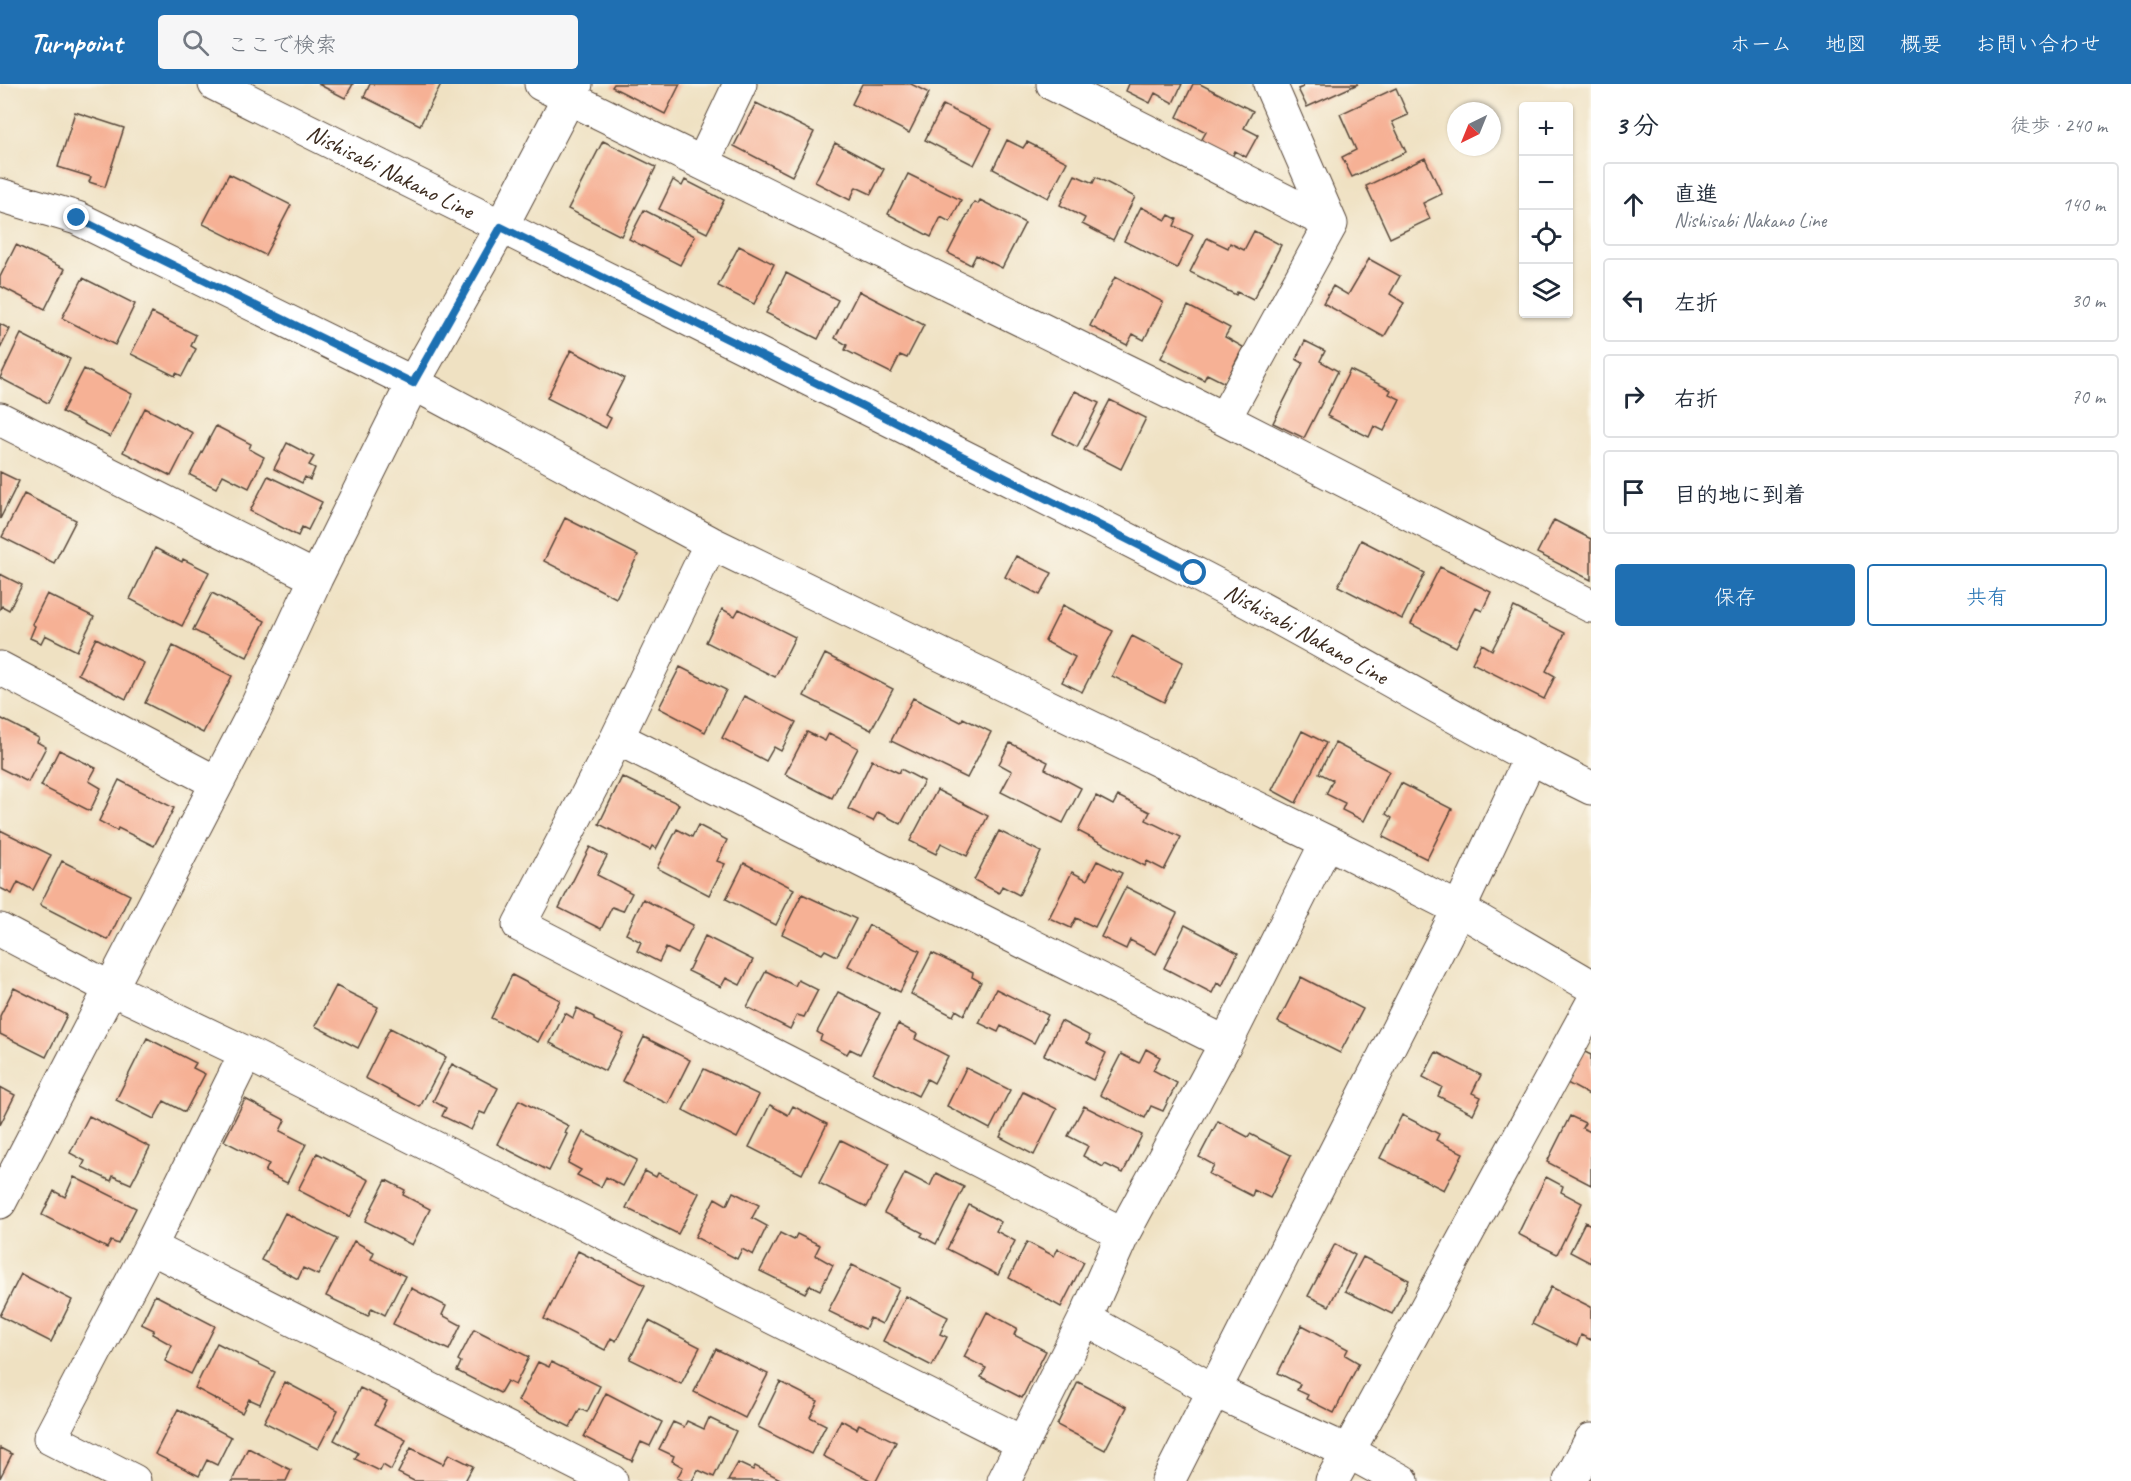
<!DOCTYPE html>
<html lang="ja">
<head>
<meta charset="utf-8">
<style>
	:root { --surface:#fff; --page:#f6f6f7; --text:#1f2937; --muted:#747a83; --line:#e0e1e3; --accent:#1f6fb2 }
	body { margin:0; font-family:Caveat,"Klee One",sans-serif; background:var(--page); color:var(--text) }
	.controls { position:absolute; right:18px; top:18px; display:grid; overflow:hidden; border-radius:6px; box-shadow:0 2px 4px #0004 }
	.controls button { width:54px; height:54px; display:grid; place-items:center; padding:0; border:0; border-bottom:2px solid var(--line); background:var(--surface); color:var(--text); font:30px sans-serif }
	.compass { position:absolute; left:1447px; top:18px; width:54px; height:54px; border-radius:50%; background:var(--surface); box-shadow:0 2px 4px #0004; rotate:223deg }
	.stop { position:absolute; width:18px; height:18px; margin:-14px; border:4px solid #1f6fb2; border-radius:50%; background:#fff }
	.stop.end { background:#1f6fb2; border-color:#fff; box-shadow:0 2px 6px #0008 }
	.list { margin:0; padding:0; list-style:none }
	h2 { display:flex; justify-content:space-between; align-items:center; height:78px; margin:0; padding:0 24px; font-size:26px }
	h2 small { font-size:20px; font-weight:400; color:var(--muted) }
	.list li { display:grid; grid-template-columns:39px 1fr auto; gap:18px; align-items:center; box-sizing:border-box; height:84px; margin:0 12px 12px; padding:0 12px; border:2px solid var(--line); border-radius:6px }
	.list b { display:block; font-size:22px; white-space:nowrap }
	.list p { margin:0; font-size:20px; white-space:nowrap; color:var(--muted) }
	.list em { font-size:20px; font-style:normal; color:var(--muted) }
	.actions { display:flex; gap:12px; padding:18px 24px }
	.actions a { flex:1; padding:14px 0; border:2px solid var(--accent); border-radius:6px; text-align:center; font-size:21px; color:var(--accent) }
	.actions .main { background:var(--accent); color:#fff }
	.icon { flex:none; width:33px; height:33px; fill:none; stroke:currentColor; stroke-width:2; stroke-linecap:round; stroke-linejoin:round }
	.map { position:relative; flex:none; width:1591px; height:1397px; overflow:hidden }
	header { display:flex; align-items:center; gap:36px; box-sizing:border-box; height:84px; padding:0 30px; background:var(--accent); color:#fff }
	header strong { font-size:28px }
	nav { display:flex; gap:33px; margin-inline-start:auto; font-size:21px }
	.search { width:420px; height:54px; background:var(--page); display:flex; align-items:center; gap:15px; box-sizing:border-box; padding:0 21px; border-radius:6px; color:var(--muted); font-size:22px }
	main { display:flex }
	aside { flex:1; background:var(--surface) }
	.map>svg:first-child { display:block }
	.building { fill:#f6b195 }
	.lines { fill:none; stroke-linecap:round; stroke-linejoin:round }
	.street-casing { stroke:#564537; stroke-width:35 }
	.secondary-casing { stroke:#564537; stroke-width:35 }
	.street { stroke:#fff; stroke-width:33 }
	.secondary { stroke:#fff; stroke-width:33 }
	.route { stroke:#1f6fb2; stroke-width:8 }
	.labels { text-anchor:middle; stroke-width:6; stroke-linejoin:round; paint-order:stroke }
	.street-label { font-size:24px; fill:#3b2a1e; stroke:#fbf7ec }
</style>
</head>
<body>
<header>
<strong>Turnpoint</strong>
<div class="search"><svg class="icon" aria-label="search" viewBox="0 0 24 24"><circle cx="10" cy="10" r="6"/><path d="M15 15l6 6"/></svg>ここで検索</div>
<nav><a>ホーム</a><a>地図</a><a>概要</a><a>お問い合わせ</a></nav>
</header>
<main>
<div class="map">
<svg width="1591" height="1397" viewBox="0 0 1591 1397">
	<rect width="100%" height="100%" fill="#fbf7ec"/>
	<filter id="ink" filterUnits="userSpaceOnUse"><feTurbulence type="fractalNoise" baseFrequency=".0167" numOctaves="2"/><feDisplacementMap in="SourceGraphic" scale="12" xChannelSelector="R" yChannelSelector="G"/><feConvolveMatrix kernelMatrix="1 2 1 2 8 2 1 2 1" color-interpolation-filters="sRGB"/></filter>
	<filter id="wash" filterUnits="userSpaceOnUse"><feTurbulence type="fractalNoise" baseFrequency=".008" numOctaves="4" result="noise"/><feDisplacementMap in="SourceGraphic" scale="24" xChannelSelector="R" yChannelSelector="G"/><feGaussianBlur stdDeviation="1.35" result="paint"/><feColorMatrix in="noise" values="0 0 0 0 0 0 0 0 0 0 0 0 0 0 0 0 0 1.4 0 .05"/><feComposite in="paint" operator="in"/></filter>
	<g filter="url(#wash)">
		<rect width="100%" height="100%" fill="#efe1c2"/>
		<g id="blocks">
			<path class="building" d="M318,0H353L345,14Z
				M370,0H441L420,41L364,13Z
				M614,0H680L665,30L612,3Z
				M862,0H911L929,9L909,49L852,20Z
				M1129,0H1182L1173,19L1155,9L1150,19L1126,7Z
				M1193,0H1200L1253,27L1244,44L1258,51L1246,73L1235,67L1232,73L1201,57L1206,48L1177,33Z
				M1302,0H1358L1307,23L1298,5L1303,3Z
				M1396,4L1408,31L1392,38L1406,68L1352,93L1342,73L1356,66L1340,30Z
				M756,19L814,48L792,92L734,62Z
				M943,21L992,45L974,81L925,56Z
				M75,28L124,44L105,103L89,98L91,93L58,83Z
				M1007,56L1023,64L1027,58L1067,78L1048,114L993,85Z
				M603,57L656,83L621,152L568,125Z
				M835,59L884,85L871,110L856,103L850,116L815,98Z
				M1425,74L1442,110L1423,119L1430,135L1390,154L1366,102Z
				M229,90L291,121L265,171L203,140Z
				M908,90L961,116L950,138L941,133L931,153L888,130Z
				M1075,91L1093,99L1096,93L1135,113L1113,156L1082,140L1085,134L1060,121Z
				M673,96L682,102L685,96L724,116L707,149L659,125Z
				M980,116L1025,139L1002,184L976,171L971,181L948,169L974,118L978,120Z
				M1141,123L1166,136L1169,131L1177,135L1174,142L1193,151L1177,184L1124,157Z
				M644,126L695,152L680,181L629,155Z
				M1254,147L1281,161L1253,216L1237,208L1236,211L1190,188L1207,154L1228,164L1230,159L1244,166Z
				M16,161L65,185L45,225L0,202V193Z
				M739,162L774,180L754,220L718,202Z
				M1369,175L1400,192L1390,210L1404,219L1384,253L1323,219L1333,202L1348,211Z
				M786,189L838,216L818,255L766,229Z
				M1115,193L1163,218L1144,256L1133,250L1127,261L1090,242Z
				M83,194L135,220L115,261L62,234Z
				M859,207L924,241L907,274L900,271L891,289L845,266L847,261L835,254Z
				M1188,222L1230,244L1225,253L1243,263L1225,299L1207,290L1204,296L1161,274Z
				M152,229L196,251L191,262L196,265L182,292L176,289L175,292L131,270Z
				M0,240L10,245L0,265Z
				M21,250L70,275L48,319L0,294Z
				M1305,257L1325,267L1320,277L1338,287L1304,354L1273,339L1303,279L1296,275Z
				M571,266L624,294L605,331L611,334L606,344L547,314Z
				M84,285L132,310L110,353L62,328Z
				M1350,286L1391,306L1389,310L1400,315L1384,347L1374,342L1369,353L1327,332Z
				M1075,307L1099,319L1077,363L1053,350Z
				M1110,316L1146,334L1121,385L1084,366Z
				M145,324L193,349L171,392L123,368Z
				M216,342L251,360L249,365L264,373L249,404L223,391L216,404L190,391Z
				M287,359L314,373L309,381L315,384L310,396L305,393L302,399L274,385Z
				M0,388L19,397L0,435Z
				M268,392L322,418L308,446L302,443L298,452L250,427Z
				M24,410L76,436L54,479L2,453Z
				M565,434L638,471L616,514L544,477Z
				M1554,436L1591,455V496L1537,469Z
				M1361,456L1425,489L1402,535L1338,502Z
				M155,464L182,478L183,475L209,488L182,542L130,515Z
				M1016,472L1052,489L1040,511L1005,493Z
				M1440,483L1491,508L1482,527L1476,524L1456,563L1411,540Z
				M0,490L22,501L9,526L2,522L0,525Z
				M212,509L265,537L247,573L193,546Z
				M47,510L94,533L77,567L45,551L41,559L30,554L35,542L32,540Z
				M1063,521L1113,547L1082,608L1062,598L1075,573L1045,557Z
				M1514,523L1565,549L1546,587L1555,592L1544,615L1472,579L1482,560L1492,566Z
				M722,525L735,532L739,525L795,553L775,593L706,558Z
				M1132,552L1183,578L1164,618L1112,592Z
				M96,554L144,579L126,615L78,590Z
				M173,562L232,592L203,649L145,619Z
				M825,570L893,605L871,646L804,612Z
				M680,583L726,606L705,648L659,624Z
				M744,612L796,638L781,667L774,663L766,677L722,654Z
				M913,614L961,638L963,634L991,648L967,694L891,657Z
				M0,634L39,654L37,658L46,663L28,698L0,684Z
				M1302,647L1326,659L1296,719L1272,706Z
				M807,648L825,657L829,649L858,664L832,714L785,690Z
				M1010,659L1048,678L1045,685L1081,704L1063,739L1001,708L1012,687L999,680Z
				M1335,659L1389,687L1364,737L1342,726L1345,719L1326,710L1333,696L1319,689Z
				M59,666L96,684L89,697L101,704L90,727L41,702Z
				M872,676L899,689L901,685L924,697L901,740L878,728L873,737L848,725Z
				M622,693L679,720L656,765L652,762L650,766L599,740Z
				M119,696L174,724L154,762L118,744L117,747L99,737Z
				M1401,699L1452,725L1427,775L1383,753L1392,734L1386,730Z
				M937,706L988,732L967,772L941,759L936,770L910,757Z
				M1096,712L1113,721L1118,712L1150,728L1146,736L1181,753L1164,786L1147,777L1145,782L1078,747Z
				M698,741L727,756L717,777L725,780L709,811L657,784L677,745L692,753Z
				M0,746L51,771L33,806L18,798L12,810L0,804Z
				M999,747L1041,768L1019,811L1002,802L999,809L974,796Z
				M590,763L607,772L597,791L632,809L623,827L612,823L601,845L559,824Z
				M62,777L130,811L108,856L40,821Z
				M1097,777L1122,789L1095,843L1076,834L1071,844L1049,834L1072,788L1087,796Z
				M744,779L794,805L776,841L726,815Z
				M1126,803L1177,829L1156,870L1130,856L1126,865L1101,853Z
				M802,810L856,835L837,872L825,866L822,870L782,850Z
				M643,815L693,841L678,870L666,864L659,878L637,867L641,858L626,850Z
				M869,841L920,867L900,908L848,882Z
				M1185,841L1238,869L1222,902L1217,899L1212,909L1164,884Z
				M705,852L753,876L740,901L726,894L721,903L688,887Z
				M932,869L973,889L972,893L981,898L964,931L956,926L953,932L911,910Z
				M766,887L795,902L798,896L818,906L804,933L797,931L790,945L747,923Z
				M512,891L560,916L538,958L491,934Z
				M1301,893L1363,925L1340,969L1278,938Z
				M336,902L378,923L358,964L315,942Z
				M14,904L67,931L46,973L0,950V932Z
				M996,905L1048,931L1034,959L1001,942L998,948L979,939Z
				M838,908L880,929L860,970L850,965L847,970L820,956L822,951L817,948Z
				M577,924L594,933V936L624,950L605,987L550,959L565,929L573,934Z
				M1061,937L1090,952L1087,959L1106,969L1093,996L1044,971Z
				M898,940L917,950L915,955L948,972L934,999L927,995L918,1012L873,989Z
				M390,944L446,973L420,1023L365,994Z
				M644,953L690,976L668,1020L622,997Z
				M147,954L196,979L193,984L205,990L185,1028L164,1017L154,1035L116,1016Z
				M1146,965L1160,973L1153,986L1177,999L1163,1027L1151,1022L1145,1034L1100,1011L1121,970L1139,979Z
				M1583,967L1591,971V1012L1567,999Z
				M1436,968L1481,991L1472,1009L1481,1013L1473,1030L1438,1012L1442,1003L1423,993Z
				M452,980L498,1004L485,1030L480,1028L471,1046L442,1032L446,1024L433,1017Z
				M966,984L1010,1006L990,1045L947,1022Z
				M704,985L759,1011L737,1054L683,1026Z
				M0,1003L15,1011L0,1041Z
				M1023,1008L1057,1025L1034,1071L1000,1053Z
				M245,1015L285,1036L280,1047L306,1060L287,1099L265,1088L269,1080L224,1057Z
				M519,1016L569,1042L565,1049L567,1050L549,1087L497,1060Z
				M770,1021L788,1031L793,1022L827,1040L802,1090L749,1063Z
				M1084,1022L1142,1051L1123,1089L1105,1080L1103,1083L1083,1072L1088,1062L1068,1052Z
				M1402,1031L1439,1050L1436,1056L1463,1069L1444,1106L1380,1074Z
				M89,1032L150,1063L131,1100L113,1092L111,1097L82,1083L85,1077L70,1069Z
				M1570,1032L1585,1039L1582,1044L1591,1048V1101L1547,1078Z
				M1218,1037L1248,1053L1250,1050L1291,1071L1270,1114L1254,1106L1252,1112L1209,1090L1214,1081L1199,1073Z
				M583,1048L637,1076L623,1102L606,1093L601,1103L577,1091L581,1086L568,1079Z
				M841,1056L889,1080L867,1123L819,1099Z
				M317,1069L369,1096L350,1133L298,1106Z
				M645,1087L656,1093L658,1089L699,1109L678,1150L626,1124Z
				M905,1089L930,1102L936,1089L964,1103L936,1160L921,1152L923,1149L884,1129Z
				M74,1093L136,1124L118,1160L111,1157L107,1164L42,1131L54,1107L65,1113Z
				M1546,1093L1563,1102L1561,1108L1582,1119L1557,1170L1518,1150Z
				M386,1096L405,1106L403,1111L430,1125L412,1161L365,1137Z
				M733,1108L759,1121L752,1134L767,1142L753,1171L742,1165L737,1175L695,1153L715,1114L727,1121Z
				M969,1121L1001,1138L996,1147L1015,1157L998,1191L947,1165Z
				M285,1129L337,1155L318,1191L303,1184L298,1195L261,1176Z
				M1585,1138L1591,1141V1179L1570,1168Z
				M780,1149L794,1156L797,1150L820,1161L815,1171L833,1181L820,1206L810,1201L805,1209L760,1187Z
				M354,1157L374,1168L371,1175L405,1192L385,1231L372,1224L368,1232L326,1212Z
				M1027,1158L1054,1172L1058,1165L1084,1178L1061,1223L1009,1194Z
				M1335,1160L1355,1171L1329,1222L1308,1212Z
				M578,1167L645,1201L616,1257L611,1254L605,1266L544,1235Z
				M1363,1173L1409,1196L1392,1230L1345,1207Z
				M852,1181L899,1204L882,1240L870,1234L865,1245L828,1227Z
				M21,1190L72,1216L51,1258L0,1232Z
				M1551,1203L1591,1223V1256L1581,1251L1577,1262L1532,1240Z
				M411,1204L446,1222L442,1231L461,1241L449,1266L393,1240Z
				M155,1211L215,1242L191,1290L165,1277L172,1261L152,1250L154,1246L141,1240Z
				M906,1212L948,1233L940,1250L947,1253L932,1282L883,1257Z
				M987,1228L1017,1244L1014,1251L1046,1267L1022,1314L981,1293L986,1284L964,1273Z
				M649,1237L700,1263L681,1300L630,1275Z
				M1302,1241L1348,1265L1345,1271L1359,1279L1334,1329L1306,1315L1308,1311L1297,1306L1300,1300L1278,1289Z
				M474,1245L529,1273L515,1301L507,1297L500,1309L457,1287L461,1278L458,1276Z
				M217,1259L275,1288L260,1320L249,1315L242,1329L195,1304Z
				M716,1265L768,1290L745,1334L694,1308Z
				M538,1278L549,1283L551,1278L600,1302L587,1328L580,1325L570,1343L518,1317Z
				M285,1298L338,1326L318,1365L264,1338Z
				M780,1298L818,1317L810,1333L826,1341L811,1370L758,1343Z
				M1078,1298L1127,1323L1105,1366L1057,1341Z
				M360,1304L387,1317L375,1340L406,1356L391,1386L383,1381L380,1387L355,1375L358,1369L334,1356Z
				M606,1309L662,1338L650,1362L641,1358L632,1377L584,1353Z
				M178,1325L231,1353L217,1381L207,1376L199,1392L155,1370Z
				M709,1334L736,1347L714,1393L698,1386L692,1397H683L677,1394L683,1383L672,1377L674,1372L659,1365L673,1338L684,1343L687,1337L704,1345Z
				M841,1336L857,1345L859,1340L896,1358L876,1397H872L823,1372Z
				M0,1364L12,1370L0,1394Z
				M248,1364L291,1386L286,1397H232Z
				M411,1364L443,1380L449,1370L473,1382L465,1397H414L398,1389Z
				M738,1379L753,1386L755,1382L784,1397H728Z"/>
		</g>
	</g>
	<g filter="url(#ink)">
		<use href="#blocks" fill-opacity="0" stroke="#564537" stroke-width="1.5"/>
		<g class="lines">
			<defs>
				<path id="street" d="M541,0L1224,335L1591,522
					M1053,0L1331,140
					M1270,0L1331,140
					M703,78L740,0
					M0,111L77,134L413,299L711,459L1327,758L1459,825L1591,902
					M0,335L316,494
					M1224,335L1331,140
					M711,459L617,654L519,841L1123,1150
					M0,584L217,699
					M617,654L1226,959
					M0,846L112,905L246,969L1023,1359
					M0,1118L253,630L316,494L413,299L501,143L576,0
					M150,1163L611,1397
					M1085,1235L1213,1306L1347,1367L1402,1397
					M134,1397L50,1354L150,1163L246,969
					M1004,1397L1085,1235L1123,1150L1226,959L1327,758
					M1332,1397L1591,922
					M1570,1397L1591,1356"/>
				<g id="secondary">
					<path id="s1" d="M215,0C539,162 865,321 1188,486C1324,555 1454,637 1591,704"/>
					<path d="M1168,1397L1459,825L1530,674"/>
				</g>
			</defs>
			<use href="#street" class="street-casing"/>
			<use href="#secondary" class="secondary-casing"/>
			<use href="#street" class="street"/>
			<use href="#secondary" class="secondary"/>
		</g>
	</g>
	<g class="lines" filter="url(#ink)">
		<path class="route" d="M77,134L413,299L501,143L863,322L1194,489"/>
	</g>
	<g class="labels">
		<g class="street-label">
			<text dy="8" stroke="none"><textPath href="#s1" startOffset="196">Nishisabi Nakano Line</textPath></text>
			<text dy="8" stroke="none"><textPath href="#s1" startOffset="1222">Nishisabi Nakano Line</textPath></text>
		</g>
	</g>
</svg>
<div class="controls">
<button>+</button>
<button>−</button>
<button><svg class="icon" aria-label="locate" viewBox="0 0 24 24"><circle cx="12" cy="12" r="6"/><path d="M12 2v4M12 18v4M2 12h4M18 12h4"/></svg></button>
<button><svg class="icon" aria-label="layers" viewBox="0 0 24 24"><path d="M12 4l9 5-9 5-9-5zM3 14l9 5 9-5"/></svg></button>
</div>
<svg class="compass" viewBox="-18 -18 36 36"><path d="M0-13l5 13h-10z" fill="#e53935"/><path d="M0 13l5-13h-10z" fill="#747a83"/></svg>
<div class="stop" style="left:1194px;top:489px"></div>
<div class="stop end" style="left:77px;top:134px"></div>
</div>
<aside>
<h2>3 分<small>徒歩 · 240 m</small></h2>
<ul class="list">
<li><svg class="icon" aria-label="ahead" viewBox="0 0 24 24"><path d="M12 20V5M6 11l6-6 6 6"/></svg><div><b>直進</b><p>Nishisabi Nakano Line</p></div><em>140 m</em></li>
<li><svg class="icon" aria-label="left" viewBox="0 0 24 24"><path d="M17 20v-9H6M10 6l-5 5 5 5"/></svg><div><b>左折</b></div><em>30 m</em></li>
<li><svg class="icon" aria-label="right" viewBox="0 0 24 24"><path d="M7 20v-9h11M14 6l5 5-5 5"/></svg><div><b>右折</b></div><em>70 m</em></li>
<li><svg class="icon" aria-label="arrive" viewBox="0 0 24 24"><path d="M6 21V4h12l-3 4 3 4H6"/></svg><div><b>目的地に到着</b></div></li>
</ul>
<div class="actions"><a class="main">保存</a><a>共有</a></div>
</aside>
</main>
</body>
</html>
